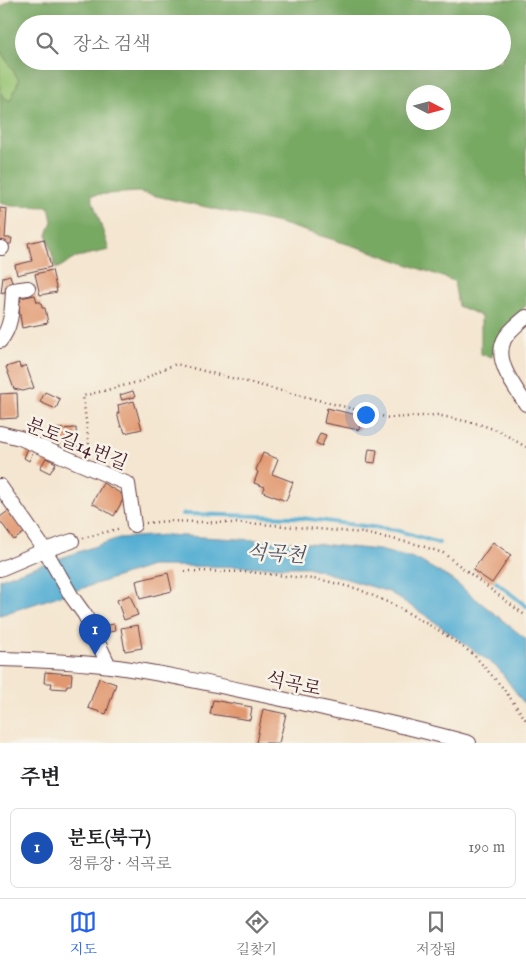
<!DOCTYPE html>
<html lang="ko">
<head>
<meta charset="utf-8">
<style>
	:root { --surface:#fff; --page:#f6f6f6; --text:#202124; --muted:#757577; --line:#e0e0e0; --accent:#2563eb }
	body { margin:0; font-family:"IM FELL English","Noto Serif KR",serif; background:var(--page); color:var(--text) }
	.compass { position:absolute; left:406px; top:85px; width:45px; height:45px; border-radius:50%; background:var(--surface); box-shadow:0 5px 20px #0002; rotate:96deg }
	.you { position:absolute; left:365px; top:414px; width:18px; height:18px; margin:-12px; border:4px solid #fff; border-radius:50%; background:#1a73e8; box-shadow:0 0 0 8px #1a73e833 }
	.badge { display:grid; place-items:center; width:32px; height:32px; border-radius:50%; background:var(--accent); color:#fff; font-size:16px; font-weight:700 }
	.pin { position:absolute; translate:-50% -41px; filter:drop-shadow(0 1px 2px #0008) }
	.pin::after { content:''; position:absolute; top:26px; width:18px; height:15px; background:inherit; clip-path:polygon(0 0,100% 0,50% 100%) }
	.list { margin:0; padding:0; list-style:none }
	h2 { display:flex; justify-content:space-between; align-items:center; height:65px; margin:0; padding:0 20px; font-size:21px }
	h2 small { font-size:16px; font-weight:400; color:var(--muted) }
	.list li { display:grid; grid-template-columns:32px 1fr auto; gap:15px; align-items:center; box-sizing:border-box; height:80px; margin:0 10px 10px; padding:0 10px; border:1px solid var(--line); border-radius:8px }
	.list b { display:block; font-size:19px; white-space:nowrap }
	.list p { margin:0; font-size:16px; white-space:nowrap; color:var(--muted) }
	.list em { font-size:16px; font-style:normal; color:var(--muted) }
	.icon { flex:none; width:28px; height:28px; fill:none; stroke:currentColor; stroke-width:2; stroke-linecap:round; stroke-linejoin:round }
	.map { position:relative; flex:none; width:526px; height:743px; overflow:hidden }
	.search { position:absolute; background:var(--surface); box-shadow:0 5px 20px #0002; left:15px; right:15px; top:15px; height:55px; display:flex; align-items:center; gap:12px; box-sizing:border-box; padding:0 18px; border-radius:28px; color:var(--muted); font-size:19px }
	.sheet { height:155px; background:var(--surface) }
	nav { display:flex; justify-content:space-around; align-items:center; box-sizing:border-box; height:70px; border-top:1px solid var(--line); background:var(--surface); font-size:14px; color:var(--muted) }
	nav a { display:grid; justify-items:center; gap:2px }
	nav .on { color:var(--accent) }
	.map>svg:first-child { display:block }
	.green { fill:#95c371; stroke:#70714e }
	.forest { fill:#78a963; stroke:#616447; fill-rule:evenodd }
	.water { fill:#56afd3; stroke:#50677f }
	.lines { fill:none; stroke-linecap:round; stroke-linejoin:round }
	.stream { stroke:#56afd3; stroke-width:4 }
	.building { fill:#e19870 }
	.minor-casing { stroke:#643d44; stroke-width:16 }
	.path { stroke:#643d44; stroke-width:2.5; stroke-dasharray:1 4; stroke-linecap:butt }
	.minor { stroke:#fff; stroke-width:14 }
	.labels { text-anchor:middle; stroke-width:5; stroke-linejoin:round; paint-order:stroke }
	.street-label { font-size:19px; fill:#4a1f2b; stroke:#f7f3e8 }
	.water-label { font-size:20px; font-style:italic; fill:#4e5166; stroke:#f7f3e8 }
</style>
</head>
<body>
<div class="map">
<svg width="526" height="743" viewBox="0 0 526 743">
	<rect width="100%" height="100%" fill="#f7f3e8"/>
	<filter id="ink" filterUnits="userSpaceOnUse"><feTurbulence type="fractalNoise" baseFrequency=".02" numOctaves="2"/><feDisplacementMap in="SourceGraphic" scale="10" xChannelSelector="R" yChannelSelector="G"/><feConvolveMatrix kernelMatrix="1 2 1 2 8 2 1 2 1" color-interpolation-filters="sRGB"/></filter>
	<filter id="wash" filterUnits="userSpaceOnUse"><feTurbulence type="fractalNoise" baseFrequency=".0096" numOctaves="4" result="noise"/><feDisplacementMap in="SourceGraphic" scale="20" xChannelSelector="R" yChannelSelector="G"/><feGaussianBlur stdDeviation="1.12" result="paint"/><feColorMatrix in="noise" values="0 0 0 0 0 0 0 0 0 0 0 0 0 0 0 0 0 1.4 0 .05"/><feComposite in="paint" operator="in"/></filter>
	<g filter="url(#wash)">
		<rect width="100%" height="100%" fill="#f4e6d0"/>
		<path class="green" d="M0,50L20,80L10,101L2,96L0,92Z"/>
		<path class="forest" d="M10,0H526V306C509,323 499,333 492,357L481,354V316L458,306L454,281L370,251L279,223L138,192L91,195L109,250L77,257L56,269L47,235L52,221L49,207L11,206L0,203V92L3,96L10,101L19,80L0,50V8ZM24,24H502V61H24ZM414,92H444V122H414Z"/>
		<path class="water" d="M167,535L309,543L379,550L418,560L451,579L526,639V706L498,668L428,617L389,592L308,567L151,566L0,615V579L119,538Z"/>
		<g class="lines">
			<path class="stream" d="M183,514L293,517L396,530L439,543
				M496,582L526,606"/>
		</g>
		<g id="blocks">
			<path class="building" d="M0,208L7,209L5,238H12L11,244H0Z
				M44,239L51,267L17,275L15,265L32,261L28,243Z
				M52,270L57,292L40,295L35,274Z
				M10,275L14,289L1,293L3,277Z
				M35,295L37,302H41L42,308H45L48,323L22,328L18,302L21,301L20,298Z
				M19,363L20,368L26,365L34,388L23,391L14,389L6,367Z
				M133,391L135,397L122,400L120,395Z
				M45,392L60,399L56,409L40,402Z
				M17,393L18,418L0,419V394Z
				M134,401L142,429L125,433L123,427H121L117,413H119L118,405Z
				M327,408L361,416L359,430L324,423Z
				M76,428L77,447L59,448L58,429Z
				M320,433L326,435L322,446L316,443Z
				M28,448L34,450L29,461L24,458Z
				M369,449L377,450L375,463L367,462Z
				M263,453L278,459L272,474L293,482L286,501L263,492L265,487L254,483L258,472L256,470Z
				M46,458L56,463L50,473L40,468Z
				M103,483L125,496L114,516L92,503Z
				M8,511L25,532L14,540L0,521V517Z
				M493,542L511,555L492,583L473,570Z
				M168,573L172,591L140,599L136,581Z
				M130,595L138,615L124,620L117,600Z
				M114,624L115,631L104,633L103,626Z
				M138,625L142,648L125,651L121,628Z
				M45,672L72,674L71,685H67L66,689L51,688L52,683H44Z
				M99,678L116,684L106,714L88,708Z
				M213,700L252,707L250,720L210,714Z
				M263,709L286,714L279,743H256Z"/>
		</g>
	</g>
	<g filter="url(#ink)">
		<use href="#blocks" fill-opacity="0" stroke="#643d44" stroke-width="1"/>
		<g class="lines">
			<defs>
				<path id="minor" d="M0,248H2
					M526,317C519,323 508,331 504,340C494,361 514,386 526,404
					M0,341C12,327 12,308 13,290L28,288
					M0,433L20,438L128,484L134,525
					M0,486L45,550L72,597L85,615L109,666
					M0,569L45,550L72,541
					M0,659C37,660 73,661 110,666C172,674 234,689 296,702C354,715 412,727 469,743"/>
			</defs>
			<use href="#minor" class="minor-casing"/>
			<path class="path" d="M90,454L83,396L142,381L159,371L176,364L389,418L437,415L479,424L499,431L526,447
				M146,523L169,521L261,524L363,533L416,544L443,553L526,616
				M83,538L121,528
				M185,571L249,572L322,580L358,589L394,605L438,630L473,654L503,688L526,720"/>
			<use href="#minor" class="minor"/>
		</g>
	</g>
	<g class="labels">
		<g class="street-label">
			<text transform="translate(77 443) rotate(22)" y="7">분토길14번길</text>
			<text transform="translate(294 683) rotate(12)" y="7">석곡로</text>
		</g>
		<g class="water-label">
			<text transform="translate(276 553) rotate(4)" y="7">석곡천</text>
		</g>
	</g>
</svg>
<svg class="compass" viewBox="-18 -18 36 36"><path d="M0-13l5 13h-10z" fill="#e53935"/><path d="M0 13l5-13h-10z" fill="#757577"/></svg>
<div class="you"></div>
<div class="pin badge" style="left:95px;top:655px;background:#1a4fb4">1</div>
<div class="search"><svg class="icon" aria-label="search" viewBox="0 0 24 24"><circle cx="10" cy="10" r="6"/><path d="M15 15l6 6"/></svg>장소 검색</div>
</div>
<section class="sheet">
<h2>주변<small></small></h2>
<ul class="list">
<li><span class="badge" style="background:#1a4fb4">1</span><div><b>분토(북구)</b><p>정류장 · 석곡로</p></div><em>190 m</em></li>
</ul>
</section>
<nav>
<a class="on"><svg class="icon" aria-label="map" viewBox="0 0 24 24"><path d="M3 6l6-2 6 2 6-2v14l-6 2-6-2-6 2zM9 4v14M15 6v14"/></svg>지도</a>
<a><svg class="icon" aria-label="directions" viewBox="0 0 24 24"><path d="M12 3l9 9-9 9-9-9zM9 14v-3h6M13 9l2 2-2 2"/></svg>길찾기</a>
<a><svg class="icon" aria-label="saved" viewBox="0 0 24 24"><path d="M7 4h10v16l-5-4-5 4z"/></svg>저장됨</a>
</nav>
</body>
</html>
